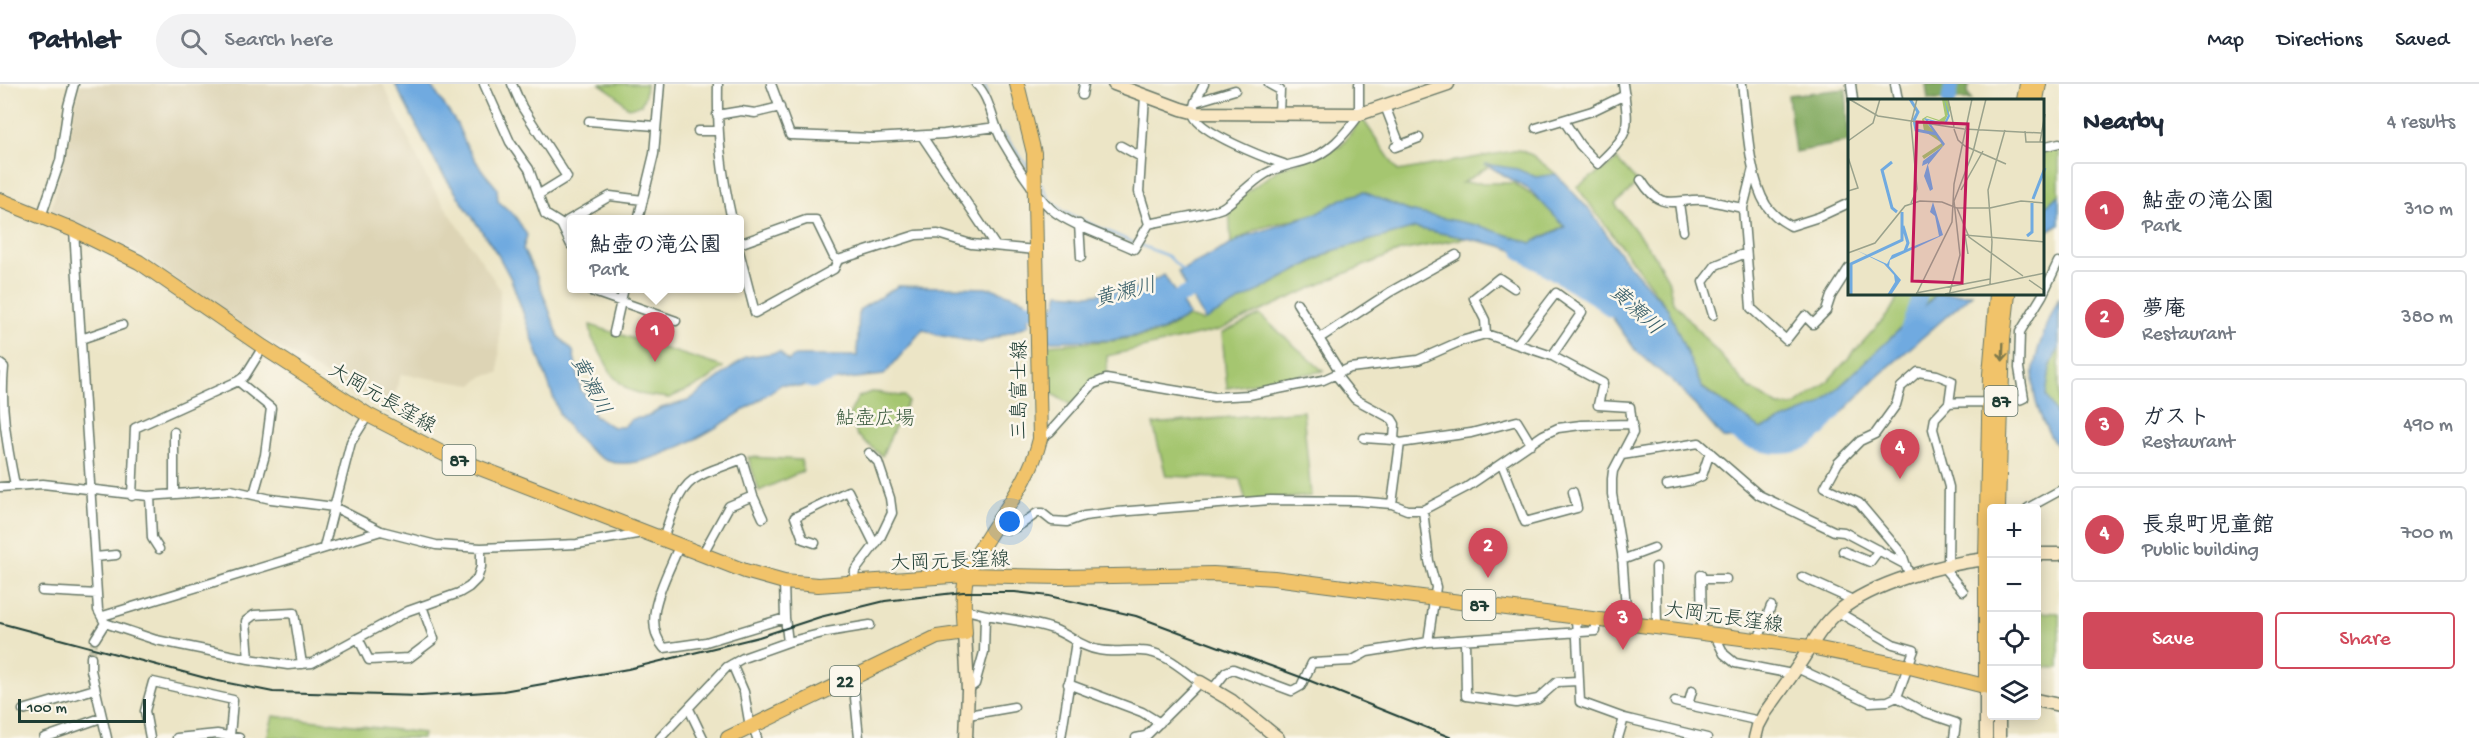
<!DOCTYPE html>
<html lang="en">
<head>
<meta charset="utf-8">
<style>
	:root { --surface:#fff; --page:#f2f2f3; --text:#1f2937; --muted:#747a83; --line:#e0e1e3; --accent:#d1495b }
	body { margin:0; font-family:"Gochi Hand","Klee One",sans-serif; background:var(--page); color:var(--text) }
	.controls { position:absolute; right:18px; bottom:18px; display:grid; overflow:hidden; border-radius:6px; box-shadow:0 3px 15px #0003 }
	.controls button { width:54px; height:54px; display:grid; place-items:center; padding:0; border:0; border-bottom:2px solid var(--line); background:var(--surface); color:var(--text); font:30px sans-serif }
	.scale { position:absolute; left:18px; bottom:15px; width:128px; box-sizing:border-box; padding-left:6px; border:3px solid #1f3d34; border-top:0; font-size:16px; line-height:21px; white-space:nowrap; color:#1f3d34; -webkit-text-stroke:4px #fbf7ec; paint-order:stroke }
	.you { position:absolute; left:1010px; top:438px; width:21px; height:21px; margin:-15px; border:4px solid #fff; border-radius:50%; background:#1a73e8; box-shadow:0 0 0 9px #1a73e833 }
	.badge { display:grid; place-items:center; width:39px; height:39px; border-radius:50%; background:var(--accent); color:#fff; font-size:20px; font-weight:700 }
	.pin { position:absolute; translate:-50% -50px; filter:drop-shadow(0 2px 3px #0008) }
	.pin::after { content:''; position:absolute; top:32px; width:21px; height:18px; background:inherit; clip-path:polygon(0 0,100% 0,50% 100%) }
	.popup { position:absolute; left:567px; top:131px; width:177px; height:78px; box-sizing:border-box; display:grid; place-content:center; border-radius:6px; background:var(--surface); filter:drop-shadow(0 2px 4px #0005); font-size:20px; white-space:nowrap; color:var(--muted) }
	.popup b { font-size:22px; color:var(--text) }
	.popup::after { content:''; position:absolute; left:50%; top:100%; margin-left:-12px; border:12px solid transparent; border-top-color:var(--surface) }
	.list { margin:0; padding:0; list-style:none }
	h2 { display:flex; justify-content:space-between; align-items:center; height:78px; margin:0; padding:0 24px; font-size:26px }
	h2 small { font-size:20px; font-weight:400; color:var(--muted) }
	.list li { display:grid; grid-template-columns:39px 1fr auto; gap:18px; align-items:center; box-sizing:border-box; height:96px; margin:0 12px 12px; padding:0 12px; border:2px solid var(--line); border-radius:6px }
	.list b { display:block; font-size:22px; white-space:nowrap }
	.list p { margin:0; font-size:20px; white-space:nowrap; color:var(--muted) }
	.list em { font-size:20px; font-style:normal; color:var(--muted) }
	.actions { display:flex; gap:12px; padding:18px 24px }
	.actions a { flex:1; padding:14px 0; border:2px solid var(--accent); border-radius:6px; text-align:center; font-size:21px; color:var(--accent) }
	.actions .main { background:var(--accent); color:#fff }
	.icon { flex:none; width:33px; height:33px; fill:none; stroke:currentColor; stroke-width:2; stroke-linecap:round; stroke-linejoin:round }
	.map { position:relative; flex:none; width:2059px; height:654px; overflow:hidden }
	header { display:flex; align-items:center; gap:36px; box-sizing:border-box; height:84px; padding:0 30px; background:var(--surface); border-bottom:2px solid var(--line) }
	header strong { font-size:28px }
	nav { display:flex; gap:33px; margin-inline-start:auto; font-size:21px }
	.search { width:420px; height:54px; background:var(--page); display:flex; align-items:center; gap:15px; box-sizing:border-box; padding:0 21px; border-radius:33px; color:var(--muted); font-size:22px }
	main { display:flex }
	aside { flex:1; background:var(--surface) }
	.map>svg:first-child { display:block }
	.built { fill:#ddd4b5 }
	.green { fill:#a5c66f; stroke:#628252; stroke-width:1.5 }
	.forest { fill:#84ab62; stroke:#52744b; stroke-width:1.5 }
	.water { fill:#70aae0; stroke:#48748a; stroke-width:1.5 }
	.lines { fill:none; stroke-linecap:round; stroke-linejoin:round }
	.stream { stroke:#70aae0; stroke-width:2 }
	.river { stroke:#70aae0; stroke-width:15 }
	.street-tunnel { stroke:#c3c3a9; stroke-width:8; stroke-dasharray:8 4; stroke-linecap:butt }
	.street-casing { stroke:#677867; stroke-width:11 }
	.secondary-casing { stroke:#677867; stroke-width:15 }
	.primary-casing { stroke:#677867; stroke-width:16 }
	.street { stroke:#fff; stroke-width:8 }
	.secondary { stroke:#f9e7c3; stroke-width:12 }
	.primary { stroke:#f1c36a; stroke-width:14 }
	.rail { stroke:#1f3d34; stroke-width:2 }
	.oneway { stroke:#7d794c }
	.labels { text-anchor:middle; stroke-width:5; stroke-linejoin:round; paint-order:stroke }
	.shield { fill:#fbf7ec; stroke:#61756b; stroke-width:1.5 }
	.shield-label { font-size:18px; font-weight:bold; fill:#1f3d34 }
	.street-label { font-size:20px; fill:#1f3d34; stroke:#fbf7ec }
	.park-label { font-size:20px; fill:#405f43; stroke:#fbf7ec }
	.water-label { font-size:21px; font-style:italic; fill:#375e68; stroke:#fbf7ec }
	.inset-river { fill:none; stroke:#70aae0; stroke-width:3 }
	.inset-road { fill:none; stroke:#9aa28c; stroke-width:1.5 }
	.view { fill:#c2185b; fill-opacity:0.15; stroke:#c2185b; stroke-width:3 }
	.inset-edge { fill:none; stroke:#1f3d34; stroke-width:3 }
</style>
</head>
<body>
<header>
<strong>Pathlet</strong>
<div class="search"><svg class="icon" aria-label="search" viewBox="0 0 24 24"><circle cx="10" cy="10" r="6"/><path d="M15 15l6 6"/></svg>Search here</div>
<nav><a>Map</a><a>Directions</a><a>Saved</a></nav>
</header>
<main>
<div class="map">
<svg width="2059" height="654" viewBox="0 0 2059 654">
	<rect width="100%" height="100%" fill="#fbf7ec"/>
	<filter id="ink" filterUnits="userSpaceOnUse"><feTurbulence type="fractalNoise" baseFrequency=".0167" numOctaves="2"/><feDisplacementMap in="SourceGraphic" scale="12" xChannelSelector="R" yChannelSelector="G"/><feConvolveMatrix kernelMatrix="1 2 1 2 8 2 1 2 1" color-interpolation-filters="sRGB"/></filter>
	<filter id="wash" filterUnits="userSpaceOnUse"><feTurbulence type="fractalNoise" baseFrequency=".008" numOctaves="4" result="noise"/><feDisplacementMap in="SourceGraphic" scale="24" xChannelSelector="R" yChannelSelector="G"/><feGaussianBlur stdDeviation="1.35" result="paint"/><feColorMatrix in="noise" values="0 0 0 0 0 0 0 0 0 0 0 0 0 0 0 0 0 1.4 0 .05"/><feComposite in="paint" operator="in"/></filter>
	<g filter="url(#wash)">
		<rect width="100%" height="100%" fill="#ece5c6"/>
		<path class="built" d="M80,0H383L427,95L500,205L499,289L483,292L473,301L401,290L390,330L239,239L132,165L51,127Z"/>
		<path class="green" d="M600,0H646L645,11L641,21L628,24L616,11Z
			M1362,34L1398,87L1519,66L1532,71L1556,90L1538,97L1491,81L1462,99H1513L1540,116L1565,142L1531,159L1409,127L1364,108L1342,115L1318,129L1256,145L1231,160L1229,121L1280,84L1341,62Z
			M2059,64V111L2043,124V67Z
			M1617,76L1638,99L1615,120L1652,168L1668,195L1673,218L1749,304L1778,322H1795L1827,298L1889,229L1900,210H1937L1917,227L1830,317L1761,345L1701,302L1668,225L1577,103Z
			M1415,144L1466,154L1400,167L1334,194L1219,246L1107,272L1106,295L1071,321L1049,308L1046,300V261L1112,257L1160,249L1188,233L1202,237L1336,166Z
			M1260,231L1323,287L1227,304L1222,249Z
			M590,241L723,283L705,298L669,314L644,311L627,305L613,292L592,254Z
			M2059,263V335L2046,311L2050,284Z
			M871,308C883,308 892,312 905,312L908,318C898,331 890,356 882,372L857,351L849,331L858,313Z
			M1303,327L1311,412L1246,418L1240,395L1166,392L1153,340Z
			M748,373L801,376L803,387L759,407Z
			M2036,528L2059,529V584L2037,583Z
			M273,632L423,649L422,654H267Z"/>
		<path class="forest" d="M1926,0H1969L1968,10L1971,16H1928Z
			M1846,5L1849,58L1795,68L1788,11Z"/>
		<path class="water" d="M395,0H430L457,40L466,61L481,85L497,104L498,117L515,132L527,151L523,165L537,193L559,253L573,267L581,306L590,318L594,332L613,343H623L632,335L647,333L661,324L688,317L746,273L780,268L788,277L795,272H857L859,226L898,202L991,204L1025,216L1029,241L981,259L937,251L923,245L884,291L820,298L803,291L792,282L807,300L801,303L782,300C747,325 651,392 608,377C590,371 568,345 559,329L511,195L498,171L437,81Z
			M1485,80L1517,85L1536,93L1556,90L1591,128L1624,175L1668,225L1702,304L1761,345L1820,321L1937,210H1972L1876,294L1837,334L1782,361L1723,354L1679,303L1636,267L1600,216L1536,175L1501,162L1466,154L1415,144L1332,167L1205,236L1178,188L1247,152L1317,129L1342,115L1364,108L1409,127L1480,142L1531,159L1565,143L1530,106Z
			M2059,111V140L2043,150V124Z
			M1164,191L1189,231L1161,247L1112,256L1045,257L1059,209L1088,211L1136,205Z
			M2059,214V263L2050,284L2046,311L2059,335V366C2019,305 2031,276 2059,214Z"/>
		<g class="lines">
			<path class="stream" d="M984,0L988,10
				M1003,49L1028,83
				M1041,100L1049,115L1064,128L1134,159
				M1140,161L1168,172L1183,187"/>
			<path class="river" d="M1949,16L1952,0
				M1521,168L1600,216L1611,226
				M1159,222L1209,200
				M1008,224L1052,228L1069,234
				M1907,248L1921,210
				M780,289L788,285L812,297L832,290
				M1732,347C1753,362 1790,370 1812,352C1821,345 1828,335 1835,327"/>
		</g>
	</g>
	<g filter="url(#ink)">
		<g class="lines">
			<path class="street-tunnel" d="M91,573L95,555"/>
			<defs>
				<path id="street" d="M484,0L510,58L529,85L545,130L561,140L571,161
					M512,0L522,23L567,93L538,111
					M718,0C717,49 721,87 732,136
					M771,0L790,51L873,54L944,50L996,43
					M976,0C991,14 992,40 1003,58C1016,80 1032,107 1051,125C1069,141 1111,154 1134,165L1149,140C1166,136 1209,130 1222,124C1234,117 1250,99 1265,90C1279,82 1290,81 1304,77C1329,70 1345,50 1360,30
					M1269,0L1280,6L1279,29
					M1359,0V30
					M1742,0C1747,34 1748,92 1766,121C1772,130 1781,137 1791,142L1819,133L1849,119
					M1851,0L1853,16
					M1895,0L1898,16
					M1235,6L1195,18C1194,23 1192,27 1194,32C1201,49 1265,74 1284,80
					M1082,11L1084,0
					M1145,12L1139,108L1149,140
					M1195,18L1204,0
					M1385,22L1400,61
					M717,31L741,27L755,29L780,23
					M589,37L656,42
					M1564,37L1580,61L1598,80C1632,48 1629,45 1623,0
					M1536,44L1592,27L1625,11
					M698,47H717
					M922,52L995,161
					M1121,62L1141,73
					M2046,62L2059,59
					M1395,63L1419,54
					M1753,84L1743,124L1751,224L1786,256L1805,232L1813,240L1826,227L1831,212L1849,184
					M1641,96C1662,130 1675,114 1705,116C1717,118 1730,122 1743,124
					M1679,119L1683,147
					M41,133L60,77L68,22L74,0
					M638,136L654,70L660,0
					M567,137L610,112L643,116
					M1079,140L1081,173
					M74,146L98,526L105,539L95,555
					M739,160L806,136H816L834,173L838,176
					M739,167L755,229L834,185L838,176L916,151L938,150L971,160L1036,166
					M590,204L591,207L676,237
					M1297,219L1340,288
					M1713,231L1703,198L1716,181L1746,169
					M614,248L624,204
					M1486,250L1485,236L1474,214L1499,194L1514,204
					M1320,254L1390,208L1456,171
					M81,255L122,241
					M1517,260L1556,209L1582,228L1552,272
					M0,280L4,283C0,322 7,362 15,401
					M1336,291L1355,315L1392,335L1395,340L1394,356
					M238,297L271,324L265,371L254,410
					M174,348V410
					M1364,354L1394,356L1400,359L1471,349L1517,337L1531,360
					M1040,355L1050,348L1093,300L1106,295L1214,313L1249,311L1323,296L1350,284L1418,276L1461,257L1486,250L1552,272L1603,299L1598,321L1630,323L1633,349L1613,387L1612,395V410L1622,470L1627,538
					M1622,371L1699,359L1759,411L1834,447L1844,448L1906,481
					M1502,380L1525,438L1577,424L1573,408
					M1667,401L1693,396L1702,392L1710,368
					M0,403L43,400L148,412L231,406L271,415L334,423L381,447L436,461L481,464L577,460L643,449
					M132,412L135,344L238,297L245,292L263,263
					M150,412L152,454L159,465
					M1392,420L1400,359
					M2028,424L2059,407
					M1423,426L1467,403L1543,351L1558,344L1581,341L1633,340
					M994,442C1011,452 1023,439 1037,429H1042L1052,437L1067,438L1084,432L1117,428L1270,416L1356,417L1392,420L1407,426H1423L1429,477L1436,503L1428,558
					M663,456C668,439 677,407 693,396C706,386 727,382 742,375L753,412L763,434
					M815,459L803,455L795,433L848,407L875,461
					M679,462C668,491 639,536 664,564L706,558L785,534
					M324,463L351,358L368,331
					M1843,467L1870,478L1879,466
					M702,471L729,422L753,412
					M95,473L116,471
					M1622,476L1654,464
					M1948,482L1949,403L1933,345L1935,334L1949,319
					M1656,483L1657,542
					M1943,483L1963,507
					M1701,491L1702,549
					M1802,493L1855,517
					M1910,493L1902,470L1859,419L1825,403L1838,379L1860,357L1875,350L1896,321L1901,303L1918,288L1937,291L1952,297L1949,319C1968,316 2012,322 2024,314L2019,284L2020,248L2042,212L2058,178
					M1701,495H1726
					M853,500L855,487L880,454L892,429L890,414L878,378L869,369
					M42,507L97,510
					M964,525C993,535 1024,535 1053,545C1069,551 1083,564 1099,566C1113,569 1127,566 1140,567C1164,567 1182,585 1200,598L1146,652L1136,654
					M1838,528L1893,560L1914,566L1897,613L1924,628L1956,639L1954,654
					M103,532L381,447
					M1576,533L1580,618L1624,634L1707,654
					M105,539L156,556L249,575L288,581L312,579L408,527L459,509L469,503L477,495L481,483V464
					M1714,550L1724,570L1735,579L1792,590
					M358,554L369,576L409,574L434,555L422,522
					M1758,556L1771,522
					M1465,557L1466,612L1516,619L1538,615L1557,598L1578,597
					M788,558L827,548L870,541
					M91,573V586L107,654
					M249,575L246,537L254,531L294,529L302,580
					M732,580L744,608L750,643
					M1797,584L1870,618L1888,617L1897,613
					M853,593L859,654
					M1068,600L1142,628L1160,639
					M968,605L975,600L984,568L985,532
					M1212,606L1226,588L1233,585L1292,607L1301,602L1312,579L1351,577L1367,568L1428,558L1596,547V535
					M1675,618L1760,637
					M1688,621L1692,607
					M689,625L703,654
					M23,626L95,605
					M968,631L1014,623
					M753,642L757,654
					M44,654L101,634
					M150,654L145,627L153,598L233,616L230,652
					M177,654L217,650L239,654
					M660,654L727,583L743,574L788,558L785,534L784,498
					M1061,654L1076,557
					M1618,654L1624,634"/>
				<path id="secondary" d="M1114,0L1181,25L1196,29L1360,30L1448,0
					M2036,470H2059
					M965,549L968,606L966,654
					M1200,598L1232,617L1278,654
					M2036,616L2059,621
					M1755,654L1758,642L1765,629C1777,612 1789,596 1800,579C1811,562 1822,541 1839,527C1873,499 1942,480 1986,475
					M1986,654V602
					M1999,654V632"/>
				<path id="primary" d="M2024,16L2027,0
					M2036,16L2039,0
					M0,116L74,146L139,178L263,263L368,331L444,370L745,487L784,498L818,501L966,491L1061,493L1213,490L1274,494L1810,563L1910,583L1992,604
					M1998,424L2003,255L2008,210
					M1986,602V475L1990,290L1997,210
					M728,654L937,553L965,549C964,531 962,512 966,494C968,482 977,471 983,461C1005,424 1030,397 1040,355L1034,69L1017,0"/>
			</defs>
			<use href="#street" class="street-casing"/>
			<use href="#secondary" class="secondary-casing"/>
			<use href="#primary" class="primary-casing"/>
			<use href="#street" class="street"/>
			<use href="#secondary" class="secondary"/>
			<use href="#primary" class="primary"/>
			<path class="rail" d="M0,539L213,596L273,608L421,612L503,607L628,585L759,553L820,533L885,517L963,508H1015L1049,512L1136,532L1303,594L1452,654"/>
		</g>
		<defs><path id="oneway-shaft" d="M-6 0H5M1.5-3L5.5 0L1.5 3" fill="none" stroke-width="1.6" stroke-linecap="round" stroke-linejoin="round" transform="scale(1.5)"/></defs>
		<use class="oneway" href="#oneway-shaft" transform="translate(2003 268) rotate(92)"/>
	</g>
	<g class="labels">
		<g class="shield">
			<rect x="1984.5" y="302" width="33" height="30" rx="4.5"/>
			<rect x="442.5" y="361" width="33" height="30" rx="4.5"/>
			<rect x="1462.5" y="506" width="33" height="30" rx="4.5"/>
			<rect x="830" y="582" width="30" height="30" rx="4.5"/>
		</g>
		<g class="shield-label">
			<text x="2001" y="323">87</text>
			<text x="459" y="382">87</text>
			<text x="1479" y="527">87</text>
			<text x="845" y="603">22</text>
		</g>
		<g class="street-label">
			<text transform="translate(1018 306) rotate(-90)" y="7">三島富士線</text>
			<text transform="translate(383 313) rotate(30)" y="7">大岡元長窪線</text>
			<text transform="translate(950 476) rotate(-2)" y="7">大岡元長窪線</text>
			<text transform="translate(1724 532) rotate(8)" y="7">大岡元長窪線</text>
		</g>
		<g class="park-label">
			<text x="875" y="340">鮎壺広場</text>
		</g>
		<g class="water-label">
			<text transform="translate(1125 207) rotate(-14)" y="7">黄瀬川</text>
			<text transform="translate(1637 225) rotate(43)" y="7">黄瀬川</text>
			<text transform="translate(592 301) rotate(63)" y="7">黄瀬川</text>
		</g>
	</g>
	<g transform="translate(1848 15)">
		<rect width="196" height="196" fill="#ece5c6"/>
		<path d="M94,0H99L103,9L96,24L79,18L76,21L93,41L95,47L76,60L74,57L94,44L76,32L74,20L79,17L91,21L97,17Z" fill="#a5c66f"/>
		<path d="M96,0L102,17L99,23L91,26L80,21L97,45L80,66L85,90L82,92L76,77L80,64L74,67L75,62L95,47L76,19L96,24L100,16ZM85,103L95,136L42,161L41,167L53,181L43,196H39L47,183L46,176L36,165L8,151L39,165L44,156L91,137L87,117L82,113Z" fill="#70aae0"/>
		<path class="inset-river" d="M62,0L70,13L66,21L68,31L88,35M44,63L34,71L44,109L49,113M185,100L197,69M55,127L60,144L57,152M179,137L184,133V104M3,196V165L54,141V113"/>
		<path class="inset-road" d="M1,0L30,17L116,30M100,0L106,28M106,30L110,41L117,47L158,65M116,30L193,34M177,32L178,43H197M0,42L25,24L32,0M192,43L197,15M0,58L10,89L0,92M113,91L135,52M63,104L69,90L63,24L69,0M109,109H142L173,102L197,104M0,154L27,144L57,107L72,102L94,103L109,109L121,138L175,177M120,155L117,136L197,143M181,181L197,192M142,185L144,143L140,91L157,31M68,194L142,180M97,195L197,174M68,196L104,123L106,85L124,0M101,196L112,156L106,102L125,53L138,0"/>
		<path class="view" d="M69,23L120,25L114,184L64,182Z"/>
		<rect width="196" height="196" class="inset-edge"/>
	</g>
</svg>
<div class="controls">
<button>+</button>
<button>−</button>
<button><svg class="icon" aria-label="locate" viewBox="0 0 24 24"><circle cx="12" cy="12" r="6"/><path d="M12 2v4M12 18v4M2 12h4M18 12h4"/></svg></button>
<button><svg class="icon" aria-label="layers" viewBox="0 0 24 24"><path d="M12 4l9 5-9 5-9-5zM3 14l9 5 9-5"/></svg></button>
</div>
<div class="scale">100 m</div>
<div class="you"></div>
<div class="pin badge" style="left:655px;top:278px">1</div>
<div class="popup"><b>鮎壺の滝公園</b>Park</div>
<div class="pin badge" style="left:1488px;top:494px">2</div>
<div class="pin badge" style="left:1623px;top:566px">3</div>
<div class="pin badge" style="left:1900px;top:395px">4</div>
</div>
<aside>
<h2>Nearby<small>4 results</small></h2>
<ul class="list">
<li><span class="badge">1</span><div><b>鮎壺の滝公園</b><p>Park</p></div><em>310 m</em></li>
<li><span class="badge">2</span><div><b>夢庵</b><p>Restaurant</p></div><em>380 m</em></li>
<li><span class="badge">3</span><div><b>ガスト</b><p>Restaurant</p></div><em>490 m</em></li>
<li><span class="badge">4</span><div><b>長泉町児童館</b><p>Public building</p></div><em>700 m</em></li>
</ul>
<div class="actions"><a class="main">Save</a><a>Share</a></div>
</aside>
</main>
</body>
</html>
